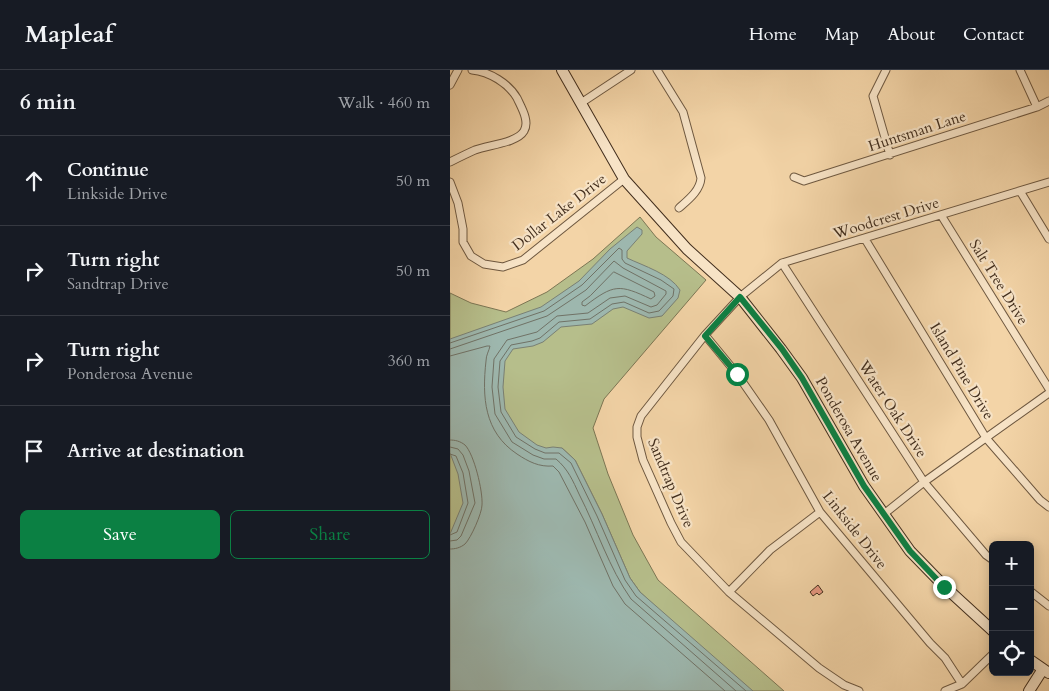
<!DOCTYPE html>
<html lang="en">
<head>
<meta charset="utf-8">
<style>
	:root { --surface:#171b24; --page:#242831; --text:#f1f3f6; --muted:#9ea1a6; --line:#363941; --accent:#0b8043 }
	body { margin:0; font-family:Cardo,serif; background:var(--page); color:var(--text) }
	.controls { position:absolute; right:15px; bottom:15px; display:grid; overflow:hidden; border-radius:8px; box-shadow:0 2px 12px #0003 }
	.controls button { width:45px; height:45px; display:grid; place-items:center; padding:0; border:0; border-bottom:1px solid var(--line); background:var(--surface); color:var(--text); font:25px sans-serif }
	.stop { position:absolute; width:15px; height:15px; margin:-11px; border:4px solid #0b8043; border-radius:50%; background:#fff }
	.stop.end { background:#0b8043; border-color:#fff; box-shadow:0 1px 5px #0008 }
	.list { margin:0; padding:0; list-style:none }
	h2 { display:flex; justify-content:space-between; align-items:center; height:65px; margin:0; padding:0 20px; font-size:21px }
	h2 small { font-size:16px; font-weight:400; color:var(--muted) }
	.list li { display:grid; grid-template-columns:32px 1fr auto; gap:15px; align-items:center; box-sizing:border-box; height:90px; padding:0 20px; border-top:1px solid var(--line) }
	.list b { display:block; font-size:19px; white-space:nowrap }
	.list p { margin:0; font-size:16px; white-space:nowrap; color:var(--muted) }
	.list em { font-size:16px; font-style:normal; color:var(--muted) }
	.actions { display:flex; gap:10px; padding:15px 20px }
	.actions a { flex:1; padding:11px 0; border:1px solid var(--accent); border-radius:8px; text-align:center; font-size:18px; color:var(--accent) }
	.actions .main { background:var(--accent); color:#fff }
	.icon { flex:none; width:28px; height:28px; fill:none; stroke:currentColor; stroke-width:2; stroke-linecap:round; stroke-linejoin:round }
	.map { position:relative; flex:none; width:599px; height:621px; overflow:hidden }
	header { display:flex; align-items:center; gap:30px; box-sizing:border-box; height:70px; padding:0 25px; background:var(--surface); border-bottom:1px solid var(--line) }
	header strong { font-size:24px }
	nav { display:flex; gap:28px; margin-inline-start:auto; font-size:18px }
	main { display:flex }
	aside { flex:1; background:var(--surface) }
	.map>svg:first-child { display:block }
	.green { fill:#b6be8b; stroke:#7c7654 }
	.water { fill:#9db7ae; stroke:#798074 }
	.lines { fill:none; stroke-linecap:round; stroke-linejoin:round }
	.shore { stroke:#707266; stroke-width:1 }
	.building { fill:#e79781; stroke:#422e1d }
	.street-casing { stroke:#6e5840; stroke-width:9 }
	.secondary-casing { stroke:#422e1d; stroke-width:12 }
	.street { stroke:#f7e3c6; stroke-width:7 }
	.secondary { stroke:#f7e3c6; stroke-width:10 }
	.route { stroke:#0b8043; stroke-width:6 }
	.labels { text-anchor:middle; stroke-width:4.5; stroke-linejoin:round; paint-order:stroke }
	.street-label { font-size:15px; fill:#422e1d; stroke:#f7e3c6 }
</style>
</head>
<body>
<header>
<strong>Mapleaf</strong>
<nav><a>Home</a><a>Map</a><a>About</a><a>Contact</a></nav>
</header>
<main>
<aside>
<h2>6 min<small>Walk · 460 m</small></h2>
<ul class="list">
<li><svg class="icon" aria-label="ahead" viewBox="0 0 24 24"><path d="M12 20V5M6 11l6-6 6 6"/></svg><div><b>Continue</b><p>Linkside Drive</p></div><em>50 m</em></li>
<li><svg class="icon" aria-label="right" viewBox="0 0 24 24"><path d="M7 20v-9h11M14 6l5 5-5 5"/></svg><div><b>Turn right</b><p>Sandtrap Drive</p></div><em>50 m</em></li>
<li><svg class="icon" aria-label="right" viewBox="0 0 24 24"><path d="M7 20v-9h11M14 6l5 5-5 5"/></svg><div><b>Turn right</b><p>Ponderosa Avenue</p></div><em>360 m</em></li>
<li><svg class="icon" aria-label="arrive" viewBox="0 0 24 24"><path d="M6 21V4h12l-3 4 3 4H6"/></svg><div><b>Arrive at destination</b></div></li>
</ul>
<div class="actions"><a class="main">Save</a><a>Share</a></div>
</aside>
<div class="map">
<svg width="599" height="621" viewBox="0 0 599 621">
	<rect width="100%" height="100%" fill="#f3d4a7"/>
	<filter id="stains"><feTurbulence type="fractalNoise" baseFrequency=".004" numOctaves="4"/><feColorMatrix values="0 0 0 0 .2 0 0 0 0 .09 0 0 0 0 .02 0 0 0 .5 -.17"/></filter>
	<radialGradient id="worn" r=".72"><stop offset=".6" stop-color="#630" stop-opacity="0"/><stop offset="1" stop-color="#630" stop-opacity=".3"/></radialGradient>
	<path class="green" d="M190,147L206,167L256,210L154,329L143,358L158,404L183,465L208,510L334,621H191L206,537L190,522L180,508L152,444L125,390L112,378L3,459L0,464V223L21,233L56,242L97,222L143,189Z"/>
	<path class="water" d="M187,157L192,160V164L177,181V188C194,196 220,204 230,220L228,228L212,246L199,248L173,237L163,239L142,254L111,257L93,272L83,276L63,279L55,291L53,317L55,339L69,362L87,375L96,378L103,377L112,378L125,390L152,444L180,508L190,522L303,621H0V464L13,433L8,404L0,383V269L91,237L129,211L160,179Z"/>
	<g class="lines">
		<path class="shore" d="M164,202L204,222L205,226L201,229C169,214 164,214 135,236L132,235V232L140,226Z
			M0,273L94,241L132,215L169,178L172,180V189L175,193L211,210L224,219L223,226L209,241L199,243L174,232L162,234L140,249L109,252L90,268L82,271L61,275L50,291L48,317L51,342L66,367L85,379L95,383H109L121,393L147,446L175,510L186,526L296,621
			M0,279L97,246L136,220L164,191L173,198L216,221V224L207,235L201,237L175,226L160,228L138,243L107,246L87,262L57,270L44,289L42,317L45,344L62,372L83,385L94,389H106C118,399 123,411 129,424C147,459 159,498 181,529L286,621
			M0,286L37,276H40C39,281 36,285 36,291C32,327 34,362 67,384C79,392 89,397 103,396L109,402L135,452L163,516L175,534L275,621
			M0,370C5,370 10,371 15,375C24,384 33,421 32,435C32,443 21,468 15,474C10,478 5,479 0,479
			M0,377L8,379L13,385L19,401L25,433L11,466L7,470L0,471
			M0,384L6,386L13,403L18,433L7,462L0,465"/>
	</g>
	<path class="building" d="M368,515L373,522L369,525L367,523L363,526L360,522Z"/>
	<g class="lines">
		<defs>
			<path id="street" d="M207,0L233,42L251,108C250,121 238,130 229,138
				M436,0L423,26L440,85
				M570,0L587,37
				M0,15L8,0
				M131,33L181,0
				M0,92C8,88 16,84 25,80C38,75 67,73 74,61C80,51 71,37 67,28C58,13 40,2 22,0
				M344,107L354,111L587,37L599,31
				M0,112L8,133L13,159V172L21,186L34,194L53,197L73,190L174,109
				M570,121L599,169
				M491,145L599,319
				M415,169L536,368L590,430L599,437
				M332,193L474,412L536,485L543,490
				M255,265L287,304L319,350L370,442L480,573L495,588L512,614
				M434,444L474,412L599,323
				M580,521L599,536
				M279,522L320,480L370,442
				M409,621L394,615L369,598L279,522L231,472L221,453L193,390L187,367V357L191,346L255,265L290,227L332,193L599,112
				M495,621L512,614L543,584"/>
			<path id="secondary" d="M112,0L174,109L237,179L290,227L331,279L352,308L414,416L460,481L495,517L543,561
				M580,590L599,603
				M579,621L593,599"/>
		</defs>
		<use href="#street" class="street-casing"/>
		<use href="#secondary" class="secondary-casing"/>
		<use href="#street" class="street"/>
		<use href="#secondary" class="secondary"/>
	</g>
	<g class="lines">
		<path class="route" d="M287,304L255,266L290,227L332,279L352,308L414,416L460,481L494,517"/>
	</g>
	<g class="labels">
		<g class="street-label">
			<text transform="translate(467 61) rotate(-18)" y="5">Huntsman Lane</text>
			<text transform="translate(109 142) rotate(-38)" y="5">Dollar Lake Drive</text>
			<text transform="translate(436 148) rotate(-17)" y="5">Woodcrest Drive</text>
			<text transform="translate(549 212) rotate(58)" y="5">Salt Tree Drive</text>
			<text transform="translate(512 301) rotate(59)" y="5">Island Pine Drive</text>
			<text transform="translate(443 339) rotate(57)" y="5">Water Oak Drive</text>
			<text transform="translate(399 359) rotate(60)" y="5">Ponderosa Avenue</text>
			<text transform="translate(221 413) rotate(67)" y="5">Sandtrap Drive</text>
			<text transform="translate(405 460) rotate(52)" y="5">Linkside Drive</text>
		</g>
	</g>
	<rect width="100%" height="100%" filter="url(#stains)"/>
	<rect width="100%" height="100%" fill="url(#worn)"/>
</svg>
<div class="controls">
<button>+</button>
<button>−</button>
<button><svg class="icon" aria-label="locate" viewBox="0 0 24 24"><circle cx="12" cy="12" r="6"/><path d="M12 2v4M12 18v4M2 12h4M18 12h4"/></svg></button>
</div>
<div class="stop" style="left:287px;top:304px"></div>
<div class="stop end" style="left:494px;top:517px"></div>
</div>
</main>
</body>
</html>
